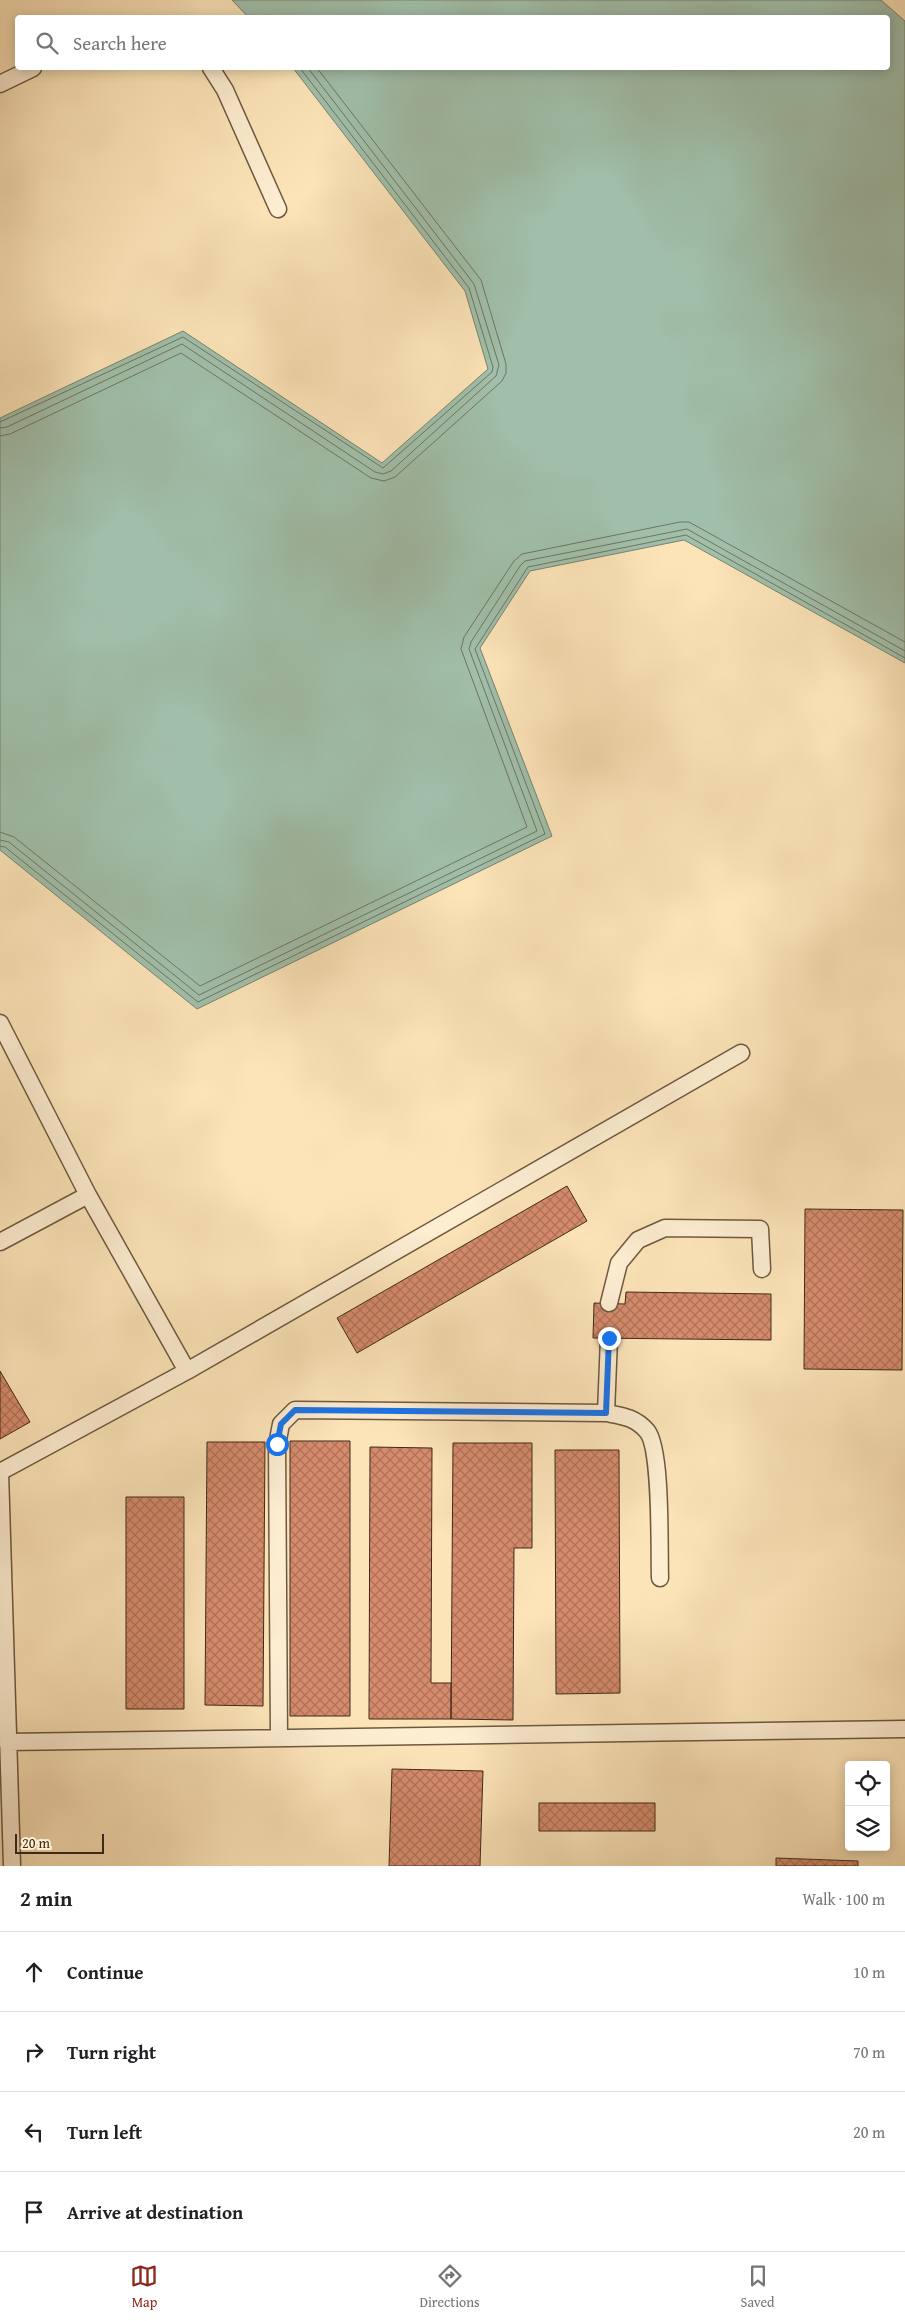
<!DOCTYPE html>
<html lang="en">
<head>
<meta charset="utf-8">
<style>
	:root { --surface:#fff; --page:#f6f6f6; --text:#202124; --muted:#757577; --line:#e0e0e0; --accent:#8f2418 }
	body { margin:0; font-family:"Gentium Book Plus",serif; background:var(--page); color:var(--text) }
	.controls { position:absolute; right:15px; bottom:15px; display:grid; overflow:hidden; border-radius:5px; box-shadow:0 2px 12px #0003 }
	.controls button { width:45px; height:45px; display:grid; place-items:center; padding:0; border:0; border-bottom:1px solid var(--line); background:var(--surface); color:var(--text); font:25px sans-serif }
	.scale { position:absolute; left:15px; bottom:12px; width:89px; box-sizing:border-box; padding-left:5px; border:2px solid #3f2a18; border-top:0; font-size:14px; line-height:18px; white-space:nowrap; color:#3f2a18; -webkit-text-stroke:4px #fdedd1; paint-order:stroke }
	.stop { position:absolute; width:15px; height:15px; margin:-11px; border:4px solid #1a73e8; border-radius:50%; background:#fff }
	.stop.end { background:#1a73e8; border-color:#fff; box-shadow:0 1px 5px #0008 }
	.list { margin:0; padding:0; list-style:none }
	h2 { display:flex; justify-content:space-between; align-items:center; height:65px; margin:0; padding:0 20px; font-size:21px }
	h2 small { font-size:16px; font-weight:400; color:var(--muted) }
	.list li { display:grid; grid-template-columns:32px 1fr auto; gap:15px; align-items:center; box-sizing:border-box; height:80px; padding:0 20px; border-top:1px solid var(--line) }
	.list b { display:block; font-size:19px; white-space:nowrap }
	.list em { font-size:16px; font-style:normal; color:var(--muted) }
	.icon { flex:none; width:28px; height:28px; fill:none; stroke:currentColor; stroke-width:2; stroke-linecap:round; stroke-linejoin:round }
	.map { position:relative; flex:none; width:905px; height:1866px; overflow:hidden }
	.search { position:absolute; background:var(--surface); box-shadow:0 2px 12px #0003; left:15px; right:15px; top:15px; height:55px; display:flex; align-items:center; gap:12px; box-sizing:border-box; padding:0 18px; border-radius:5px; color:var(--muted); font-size:19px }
	.sheet { height:385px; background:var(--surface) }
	nav { display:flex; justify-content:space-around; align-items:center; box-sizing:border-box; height:70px; border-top:1px solid var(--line); background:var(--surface); font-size:14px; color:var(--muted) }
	nav a { display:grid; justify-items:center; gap:2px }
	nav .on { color:var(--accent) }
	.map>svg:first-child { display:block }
	.water { fill:#a0bfaa; stroke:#798370 }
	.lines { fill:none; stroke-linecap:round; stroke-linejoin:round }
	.shore { stroke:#707461; stroke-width:1 }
	.building { fill:url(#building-cross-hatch); stroke:#3f2a18 }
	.lane-casing { stroke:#6e5840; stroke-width:19 }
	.lane { stroke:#fdedd1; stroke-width:16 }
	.route { stroke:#1a73e8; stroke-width:6 }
</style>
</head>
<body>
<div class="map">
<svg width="905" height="1866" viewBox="0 0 905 1866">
	<defs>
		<pattern id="building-cross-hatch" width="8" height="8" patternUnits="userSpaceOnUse" patternTransform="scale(1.25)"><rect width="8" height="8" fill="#d68b6c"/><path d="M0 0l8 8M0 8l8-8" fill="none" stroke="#af7258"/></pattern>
	</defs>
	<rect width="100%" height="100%" fill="#fce4b8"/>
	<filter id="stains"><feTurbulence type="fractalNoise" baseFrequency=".004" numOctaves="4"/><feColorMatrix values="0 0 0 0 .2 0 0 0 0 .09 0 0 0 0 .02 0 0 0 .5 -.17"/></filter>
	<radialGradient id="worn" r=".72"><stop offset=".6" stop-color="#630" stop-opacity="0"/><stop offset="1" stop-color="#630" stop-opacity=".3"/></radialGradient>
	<path class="water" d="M232,0H881L905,21V663L684,540L530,571L480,648L552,836L197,1009L0,850V418L183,331L382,463L488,369L465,291L293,68H888V18H249Z"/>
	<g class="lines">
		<path class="shore" d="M0,422L183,337L383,468L492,372L493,367L469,288L300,68
			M0,428L7,427L182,344L375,472L383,474L391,471L496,376L499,365L474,284L308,68
			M0,436L10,434L181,353L371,478L384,481L395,477L502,381L506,373V364L481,280L317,68
			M0,832L14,837L200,986L527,827L461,649L464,637L514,561L522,554L680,522H689L905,642
			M0,840L9,842L199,995L537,831L469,649L471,642L520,566L525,561L687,529L905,651
			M0,846L5,847L198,1002L545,834L475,649L528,567L686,535L905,658"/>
	</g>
	<path class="building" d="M567,1186L587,1221L357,1353L337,1318Z
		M805,1209L903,1210L902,1370L804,1369Z
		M626,1292L771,1294V1340L593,1338L594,1303L625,1304Z
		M0,1371L30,1422L0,1439Z
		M290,1441H350V1716H290Z
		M207,1442H265L263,1706L205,1705Z
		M453,1443H532V1548H514L513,1720L451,1719Z
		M370,1447L432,1448L431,1683H451V1719H369Z
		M555,1450H619L620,1693L556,1694Z
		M126,1497H184V1709H126Z
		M392,1769L483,1771L480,1866H389Z
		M539,1803H655V1831H539Z
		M776,1858L858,1861V1866H776Z"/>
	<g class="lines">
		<defs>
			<path id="lane" d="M211,68L225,90L278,209
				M0,84L33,68
				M0,1023L88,1195L187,1371
				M0,1242L88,1195
				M609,1303L619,1263L638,1240L665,1228L760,1229L762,1269
				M606,1413L609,1338
				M279,1738L277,1445L281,1424L295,1410L606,1413C622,1416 635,1417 647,1431C662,1449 659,1549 660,1578
				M7,1742L905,1729
				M12,1866L0,1472L187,1371L741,1053"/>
		</defs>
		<use href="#lane" class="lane-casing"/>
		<use href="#lane" class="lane"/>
	</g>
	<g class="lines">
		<path class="route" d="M277,1444L281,1424L295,1410L606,1413L609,1338"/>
	</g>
	<rect width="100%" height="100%" filter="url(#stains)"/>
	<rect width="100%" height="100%" fill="url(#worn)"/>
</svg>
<div class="controls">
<button><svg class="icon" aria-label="locate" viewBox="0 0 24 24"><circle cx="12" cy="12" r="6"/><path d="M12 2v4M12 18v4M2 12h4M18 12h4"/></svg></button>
<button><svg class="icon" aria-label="layers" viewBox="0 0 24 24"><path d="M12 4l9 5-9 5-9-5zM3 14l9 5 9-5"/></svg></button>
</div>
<div class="scale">20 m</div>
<div class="stop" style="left:277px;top:1444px"></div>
<div class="stop end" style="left:609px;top:1338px"></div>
<div class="search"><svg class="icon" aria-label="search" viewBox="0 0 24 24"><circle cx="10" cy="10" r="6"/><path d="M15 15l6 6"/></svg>Search here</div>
</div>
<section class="sheet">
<h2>2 min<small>Walk · 100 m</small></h2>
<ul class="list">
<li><svg class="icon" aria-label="ahead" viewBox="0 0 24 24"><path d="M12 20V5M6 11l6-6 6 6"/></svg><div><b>Continue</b></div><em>10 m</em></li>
<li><svg class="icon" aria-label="right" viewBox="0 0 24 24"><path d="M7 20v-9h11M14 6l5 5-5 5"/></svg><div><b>Turn right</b></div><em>70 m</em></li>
<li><svg class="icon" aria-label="left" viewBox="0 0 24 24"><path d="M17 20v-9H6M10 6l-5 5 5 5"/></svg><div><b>Turn left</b></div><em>20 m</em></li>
<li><svg class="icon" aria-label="arrive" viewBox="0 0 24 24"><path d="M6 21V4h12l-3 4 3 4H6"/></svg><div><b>Arrive at destination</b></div></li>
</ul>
</section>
<nav>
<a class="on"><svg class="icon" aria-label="map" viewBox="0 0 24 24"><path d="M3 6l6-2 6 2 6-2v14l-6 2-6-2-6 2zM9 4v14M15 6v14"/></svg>Map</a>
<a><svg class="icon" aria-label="directions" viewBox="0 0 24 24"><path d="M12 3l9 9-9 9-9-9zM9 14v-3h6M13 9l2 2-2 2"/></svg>Directions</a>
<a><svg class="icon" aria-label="saved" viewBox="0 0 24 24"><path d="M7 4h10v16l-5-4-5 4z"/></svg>Saved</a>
</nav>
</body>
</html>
